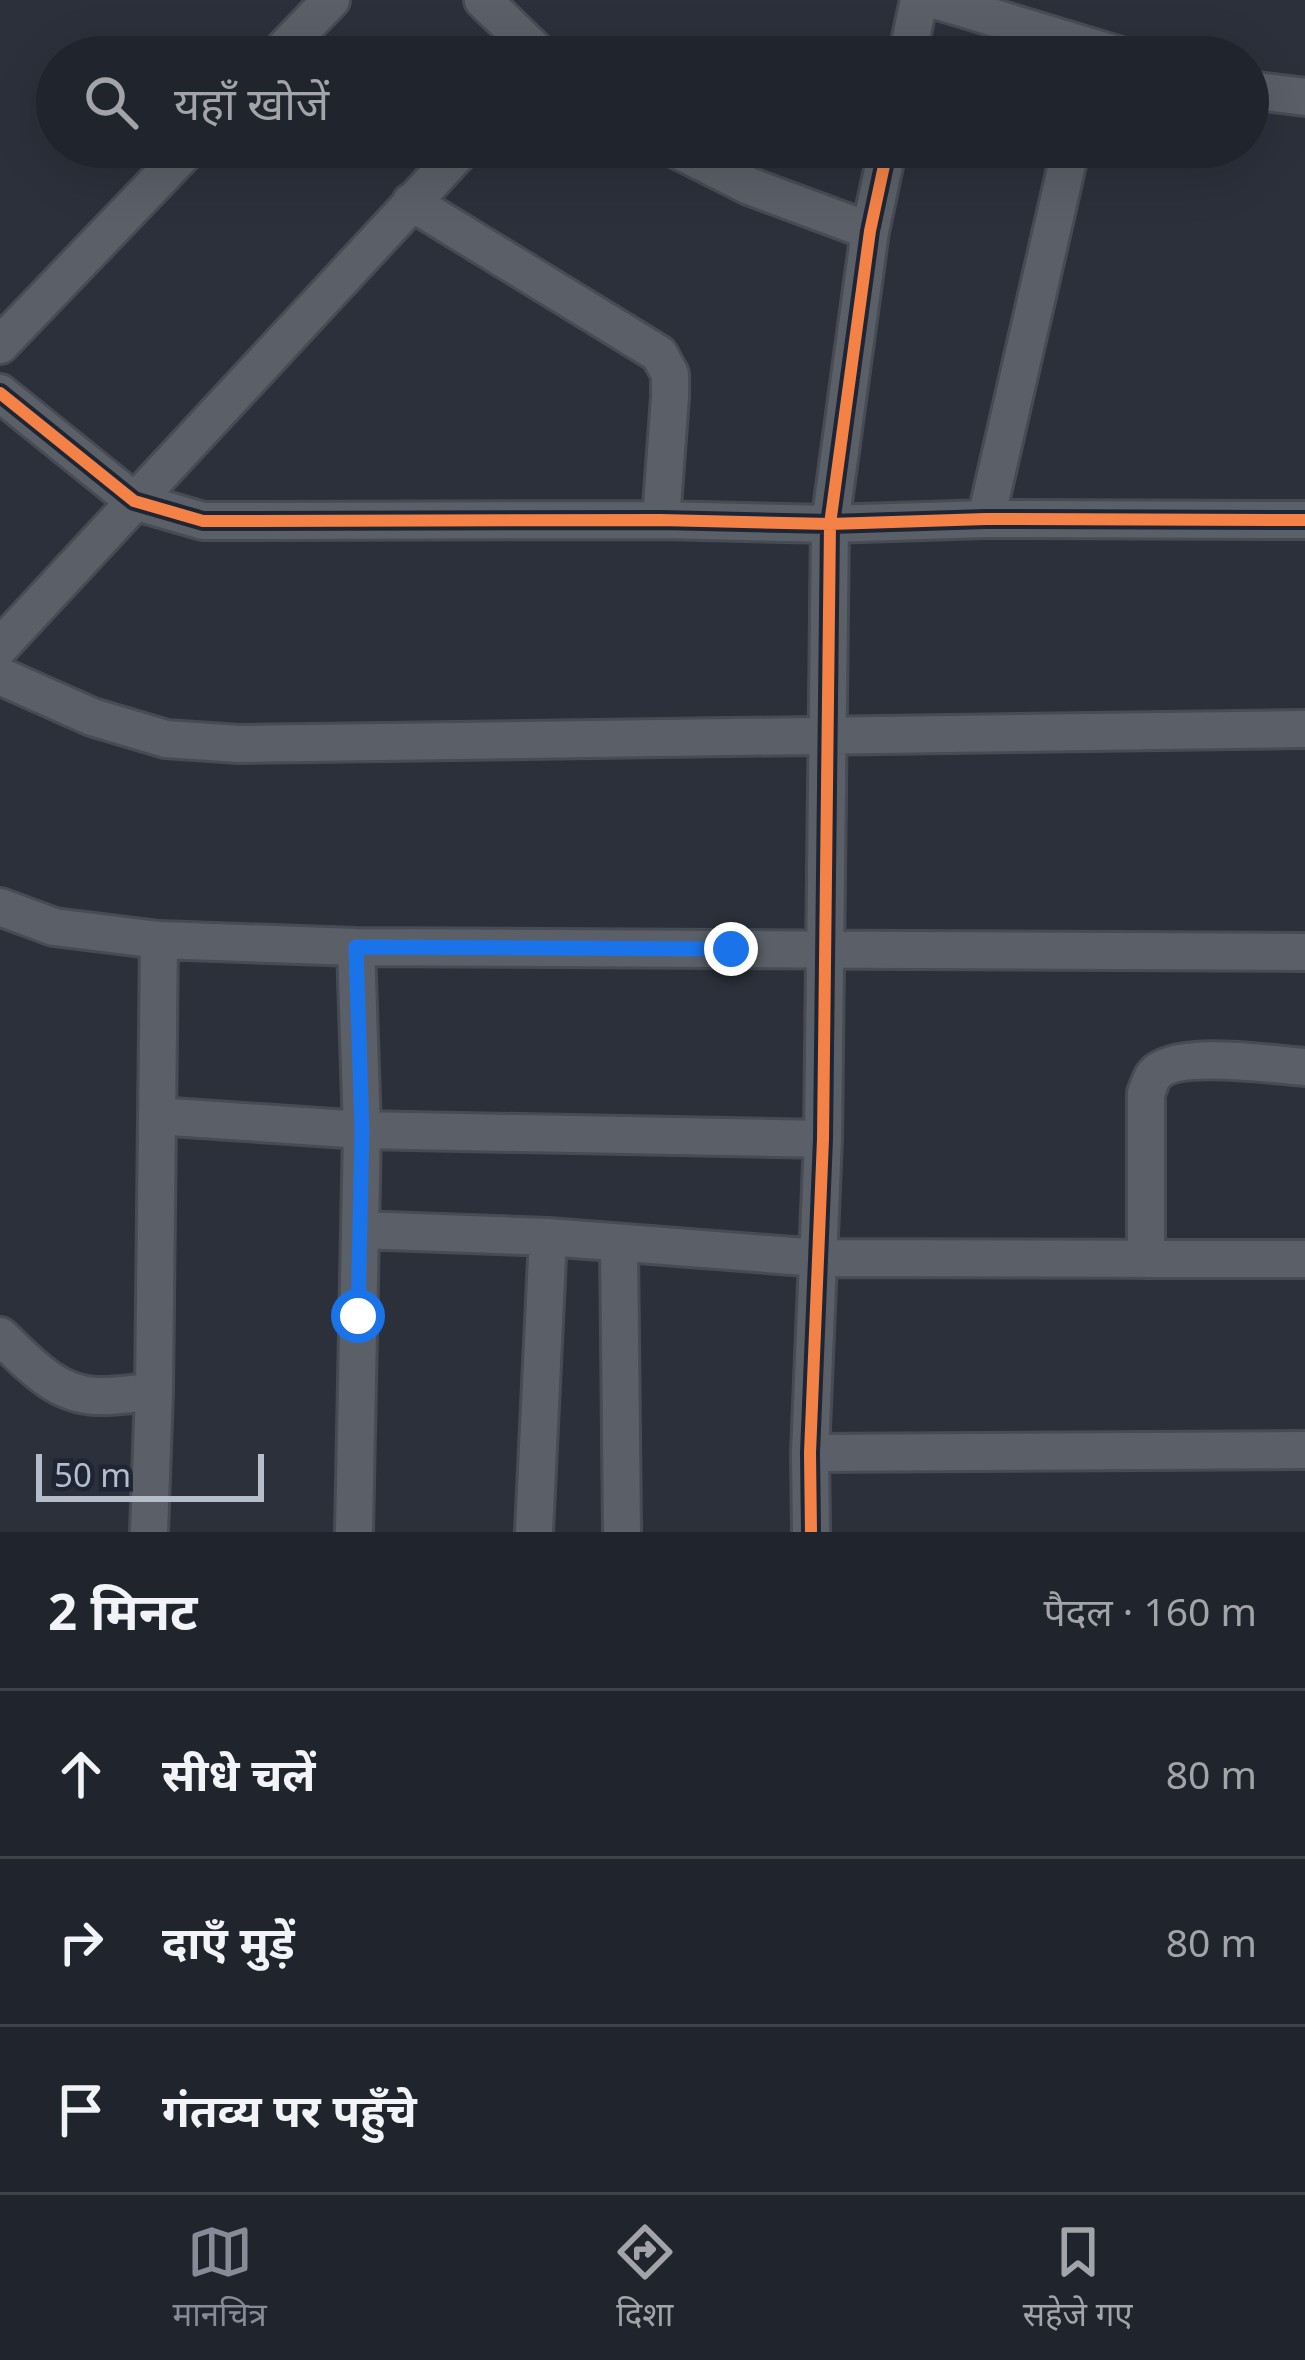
<!DOCTYPE html>
<html lang="hi">
<head>
<meta charset="utf-8">
<style>
	:root { --surface:#20242c; --page:#2d3038; --text:#f1f3f6; --muted:#a2a4a9; --line:#3d4148; --accent:#858c98 }
	body { margin:0; font-family:"Noto Sans","Noto Sans Devanagari",sans-serif; background:var(--page); color:var(--text) }
	.scale { position:absolute; left:36px; bottom:30px; width:228px; box-sizing:border-box; padding-left:12px; border:6px solid #b5bdca; border-top:0; font-size:33px; line-height:42px; white-space:nowrap; color:#b5bdca; -webkit-text-stroke:9px #1e2635; paint-order:stroke }
	.stop { position:absolute; width:36px; height:36px; margin:-27px; border:9px solid #1a73e8; border-radius:50%; background:#fff }
	.stop.end { background:#1a73e8; border-color:#fff; box-shadow:0 3px 12px #0008 }
	.list { margin:0; padding:0; list-style:none }
	h2 { display:flex; justify-content:space-between; align-items:center; height:156px; margin:0; padding:0 48px; font-size:51px }
	h2 small { font-size:39px; font-weight:400; color:var(--muted) }
	.list li { display:grid; grid-template-columns:78px 1fr auto; gap:36px; align-items:center; box-sizing:border-box; height:168px; padding:0 48px; border-top:3px solid var(--line) }
	.list b { display:block; font-size:45px; white-space:nowrap }
	.list em { font-size:39px; font-style:normal; color:var(--muted) }
	.icon { flex:none; width:66px; height:66px; fill:none; stroke:currentColor; stroke-width:2; stroke-linecap:round; stroke-linejoin:round }
	.map { position:relative; flex:none; width:1305px; height:1532px; overflow:hidden }
	.search { position:absolute; background:var(--surface); box-shadow:0 12px 48px #0002; left:36px; right:36px; top:36px; height:132px; display:flex; align-items:center; gap:30px; box-sizing:border-box; padding:0 42px; border-radius:66px; color:var(--muted); font-size:45px }
	.sheet { height:660px; background:var(--surface) }
	nav { display:flex; justify-content:space-around; align-items:center; box-sizing:border-box; height:168px; border-top:3px solid var(--line); background:var(--surface); font-size:33px; color:var(--muted) }
	nav a { display:grid; justify-items:center; gap:6px }
	nav .on { color:var(--accent) }
	.map>svg:first-child { display:block }
	.lines { fill:none; stroke-linecap:round; stroke-linejoin:round }
	.minor-casing { stroke:#474b53; stroke-width:42 }
	.minor { stroke:#5b6068; stroke-width:36 }
	.cycleway-casing { stroke:#1e2635; stroke-width:20 }
	.cycleway { stroke:#f48246; stroke-width:12 }
	.route { stroke:#1a73e8; stroke-width:15 }
</style>
</head>
<body>
<div class="map">
<svg width="1305" height="1532" viewBox="0 0 1305 1532">
	<rect width="100%" height="100%" fill="#2b303a"/>
	<g class="lines">
		<defs>
			<path id="minor" d="M483,0L542,57
				M935,0L1124,57
				M276,57L331,0
				M907,57L919,0
				M1248,90L1305,97
				M672,147L749,186L870,231
				M411,202L659,354L670,374V397L661,520
				M0,345L190,147
				M0,393L134,501L203,521L661,520L830,524L986,519L1305,520
				M986,519L1071,147
				M0,647L464,147
				M0,676L92,717L166,739L239,744L1305,729
				M0,907L54,927L159,940L356,947L1305,952
				M157,1116L362,1130L823,1139
				M360,1230L548,1237L819,1258L1305,1259
				M619,1243L622,1532
				M1146,1259V1093C1149,1087 1150,1080 1154,1075C1175,1049 1273,1065 1305,1067
				M0,1336C28,1362 54,1394 96,1396C115,1397 135,1393 154,1392
				M810,1453L1305,1450
				M149,1532L154,1392L159,940
				M354,1532L362,1130L356,947
				M534,1532L548,1237
				M811,1532L810,1453L823,1139L830,524L870,231L888,147"/>
		</defs>
		<use href="#minor" class="minor-casing"/>
		<use href="#minor" class="minor"/>
		<defs>
			<path id="cycleway" d="M0,393L134,501L203,521L661,520L830,524L986,519L1305,520
				M811,1532L810,1453L823,1139L830,524L870,231L888,147"/>
		</defs>
		<use href="#cycleway" class="cycleway-casing"/>
		<use href="#cycleway" class="cycleway"/>
	</g>
	<g class="lines">
		<path class="route" d="M358,1316L362,1130L356,947L731,949"/>
	</g>
</svg>
<div class="scale">50 m</div>
<div class="stop" style="left:358px;top:1316px"></div>
<div class="stop end" style="left:731px;top:949px"></div>
<div class="search"><svg class="icon" aria-label="search" viewBox="0 0 24 24"><circle cx="10" cy="10" r="6"/><path d="M15 15l6 6"/></svg>यहाँ खोजें</div>
</div>
<section class="sheet">
<h2>2 मिनट<small>पैदल · 160 m</small></h2>
<ul class="list">
<li><svg class="icon" aria-label="ahead" viewBox="0 0 24 24"><path d="M12 20V5M6 11l6-6 6 6"/></svg><div><b>सीधे चलें</b></div><em>80 m</em></li>
<li><svg class="icon" aria-label="right" viewBox="0 0 24 24"><path d="M7 20v-9h11M14 6l5 5-5 5"/></svg><div><b>दाएँ मुड़ें</b></div><em>80 m</em></li>
<li><svg class="icon" aria-label="arrive" viewBox="0 0 24 24"><path d="M6 21V4h12l-3 4 3 4H6"/></svg><div><b>गंतव्य पर पहुँचे</b></div></li>
</ul>
</section>
<nav>
<a class="on"><svg class="icon" aria-label="map" viewBox="0 0 24 24"><path d="M3 6l6-2 6 2 6-2v14l-6 2-6-2-6 2zM9 4v14M15 6v14"/></svg>मानचित्र</a>
<a><svg class="icon" aria-label="directions" viewBox="0 0 24 24"><path d="M12 3l9 9-9 9-9-9zM9 14v-3h6M13 9l2 2-2 2"/></svg>दिशा</a>
<a><svg class="icon" aria-label="saved" viewBox="0 0 24 24"><path d="M7 4h10v16l-5-4-5 4z"/></svg>सहेजे गए</a>
</nav>
</body>
</html>
